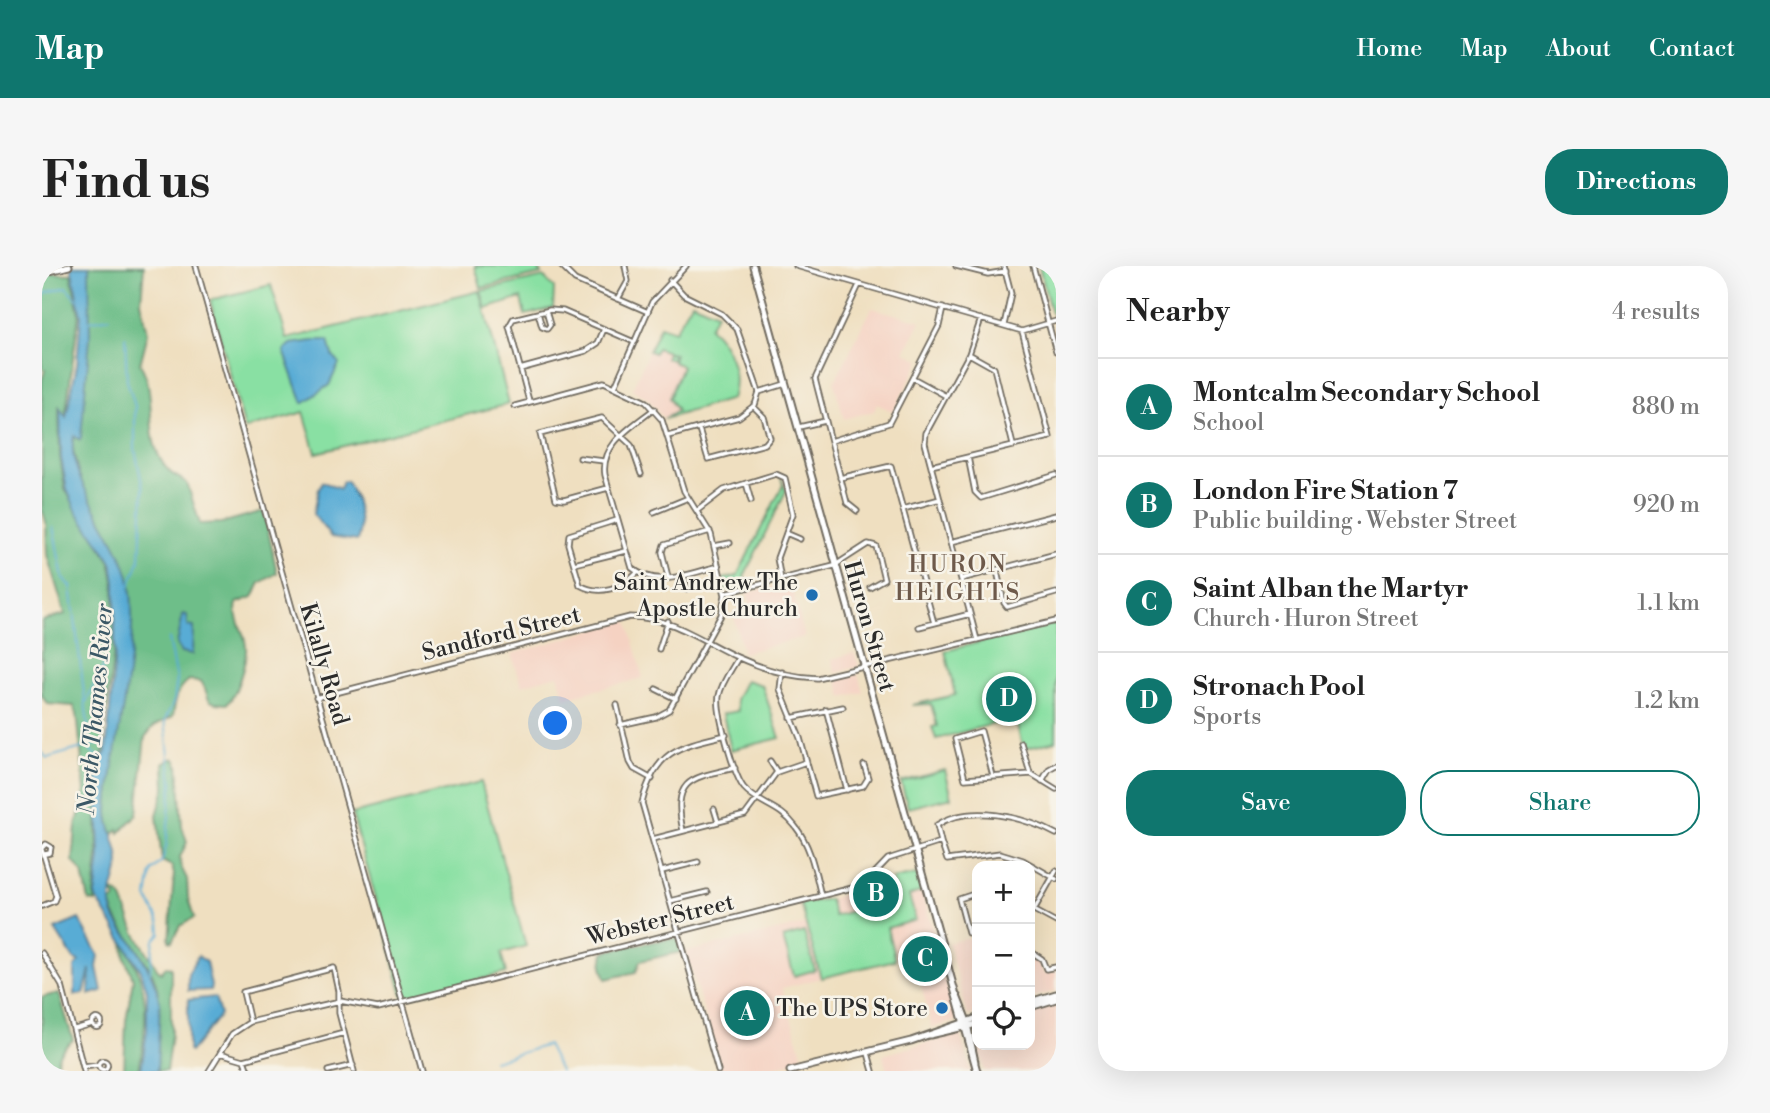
<!DOCTYPE html>
<html lang="en">
<head>
<meta charset="utf-8">
<style>
	:root { --surface:#fff; --page:#f6f6f6; --text:#222; --muted:#767676; --line:#e0e0e0; --accent:#0f766e }
	body { margin:0; font-family:"Libre Bodoni",serif; background:var(--page); color:var(--text) }
	.controls { position:absolute; right:21px; bottom:21px; display:grid; overflow:hidden; border-radius:14px; box-shadow:0 7px 28px #0002 }
	.controls button { width:63px; height:63px; display:grid; place-items:center; padding:0; border:0; border-bottom:2px solid var(--line); background:var(--surface); color:var(--text); font:35px sans-serif }
	.you { position:absolute; left:514px; top:458px; width:24px; height:24px; margin:-18px; border:5px solid #fff; border-radius:50%; background:#1a73e8; box-shadow:0 0 0 10px #1a73e833 }
	.badge { display:grid; place-items:center; width:46px; height:46px; border-radius:50%; background:var(--accent); color:#fff; font-size:23px; font-weight:700 }
	.pin { position:absolute; translate:-50% -50%; border:4px solid #fff; box-shadow:0 2px 7px #0006 }
	.list { margin:0; padding:0; list-style:none }
	h2 { display:flex; justify-content:space-between; align-items:center; height:91px; margin:0; padding:0 28px; font-size:30px }
	h2 small { font-size:23px; font-weight:400; color:var(--muted) }
	.list li { display:grid; grid-template-columns:46px 1fr auto; gap:21px; align-items:center; box-sizing:border-box; height:98px; padding:0 28px; border-top:2px solid var(--line) }
	.list b { display:block; font-size:26px; white-space:nowrap }
	.list p { margin:0; font-size:23px; white-space:nowrap; color:var(--muted) }
	.list em { font-size:23px; font-style:normal; color:var(--muted) }
	.actions { display:flex; gap:14px; padding:21px 28px }
	.actions a { flex:1; padding:16px 0; border:2px solid var(--accent); border-radius:28px; text-align:center; font-size:24px; color:var(--accent) }
	.actions .main { background:var(--accent); color:#fff }
	.icon { flex:none; width:38px; height:38px; fill:none; stroke:currentColor; stroke-width:2; stroke-linecap:round; stroke-linejoin:round }
	.map { position:relative; flex:none; width:1014px; height:805px; overflow:hidden; border-radius:28px }
	header { display:flex; align-items:center; gap:42px; box-sizing:border-box; height:98px; padding:0 35px; background:var(--accent); color:#fff }
	header strong { font-size:33px }
	nav { display:flex; gap:38px; margin-inline-start:auto; font-size:24px }
	.intro { display:flex; align-items:center; justify-content:space-between; box-sizing:border-box; height:168px; padding:0 42px }
	h1 { margin:0; font-size:49px }
	.button { padding:18px 32px; border-radius:28px; background:var(--accent); color:#fff; font-size:24px; font-weight:700 }
	main { display:flex; gap:42px; padding:0 42px }
	aside { flex:1; background:var(--surface); border-radius:28px; box-shadow:0 7px 28px #0002 }
	.map>svg:first-child { display:block }
	.built { fill:#f5d2c2 }
	.green { fill:#89e0a3; stroke:#5a8667; stroke-width:2 }
	.forest { fill:#6ebe89; stroke:#4c745a; stroke-width:2 }
	.water { fill:#59acd5; stroke:#426c80; stroke-width:2 }
	.lines { fill:none; stroke-linecap:round; stroke-linejoin:round }
	.stream { stroke:#59acd5; stroke-width:2 }
	.minor-casing { stroke:#706a5f; stroke-width:7 }
	.major-casing { stroke:#706a5f; stroke-width:9 }
	.minor { stroke:#fff; stroke-width:3.5 }
	.major { stroke:#fff; stroke-width:5 }
	.poi-dot { fill:#1f6fb2; stroke:#f7f3e8; stroke-width:2.5 }
	.labels { text-anchor:middle; stroke-width:5; stroke-linejoin:round; paint-order:stroke }
	.poi-label { font-size:23px; fill:#2b2b2b; stroke:#f7f3e8; text-anchor:end }
	.street-label { font-size:23px; fill:#2b2b2b; stroke:#f7f3e8 }
	.neighbourhood-label { font-size:24px; letter-spacing:2px; fill:#6e5a4b; stroke:#f7f3e8 }
	.water-label { font-size:24px; font-style:italic; fill:#3b5866; stroke:#f7f3e8 }
</style>
</head>
<body>
<header>
<strong>Map</strong>
<nav><a>Home</a><a>Map</a><a>About</a><a>Contact</a></nav>
</header>
<div class="intro"><h1>Find us</h1><a class="button">Directions</a></div>
<main>
<div class="map">
<svg width="1014" height="805" viewBox="0 0 1014 805">
	<rect width="100%" height="100%" fill="#f7f3e8"/>
	<filter id="ink" filterUnits="userSpaceOnUse"><feTurbulence type="fractalNoise" baseFrequency=".0143" numOctaves="2"/><feDisplacementMap in="SourceGraphic" scale="14" xChannelSelector="R" yChannelSelector="G"/><feConvolveMatrix kernelMatrix="1 2 1 2 8 2 1 2 1" color-interpolation-filters="sRGB"/></filter>
	<filter id="wash" filterUnits="userSpaceOnUse"><feTurbulence type="fractalNoise" baseFrequency=".00686" numOctaves="4" result="noise"/><feDisplacementMap in="SourceGraphic" scale="28" xChannelSelector="R" yChannelSelector="G"/><feGaussianBlur stdDeviation="1.57" result="paint"/><feColorMatrix in="noise" values="0 0 0 0 0 0 0 0 0 0 0 0 0 0 0 0 0 1.4 0 .05"/><feComposite in="paint" operator="in"/></filter>
	<g filter="url(#wash)">
		<rect width="100%" height="100%" fill="#efdfc0"/>
		<path class="built" d="M830,42L879,55L863,86L878,94L851,146L835,138L832,145L802,153L792,117Z
			M615,82L633,88L641,100L635,111L636,145L622,153L605,132L590,123L607,85L612,87Z
			M748,316L763,371L701,387L691,347L710,343L705,327Z
			M585,354L601,412L523,432L516,409L480,419L470,388Z
			M812,387L817,400L794,407L790,393Z
			M816,408L821,426L800,431L795,413Z
			M850,613L855,633L792,650L787,633Z
			M880,625L896,682L853,694L845,662L874,654L867,629Z
			M764,658L779,712L740,722L762,794L717,805H680L644,686Z
			M935,670V747L926,750L906,677Z
			M988,688L994,691L1002,708L1014,705V725L988,732Z
			M900,695L903,707L876,714L873,702Z
			M903,713L916,755L890,762L879,719Z
			M1014,739V805H943L936,779H988V746Z
			M918,768L929,805H845L841,789Z"/>
		<path class="green" d="M433,0H496L499,8L439,22Z
			M997,0H1014V49L1009,47Z
			M502,11L512,22L511,42L483,49L479,32L444,43L439,25Z
			M229,19L245,73L438,25L467,138L274,187L262,146L203,163L168,34Z
			M650,36L675,47L667,61C687,77 698,109 690,133L622,153L635,145L627,132L640,100L631,96L633,88L627,87L632,89L630,94L624,92L626,86L615,82L612,87L607,85L618,60L633,65Z
			M739,211L744,225L702,310L706,320L684,324L681,313L695,310L741,219Z
			M1014,357V475L982,483L974,452L894,473L890,461L895,460L889,438L870,439L913,429L903,385Z
			M704,414L720,419L738,472L689,484L681,448L696,445L694,433Z
			M903,504L910,531L866,542L859,516Z
			M439,516L484,680L459,687L464,707L362,732L310,548Z
			M875,608L880,625L867,630L874,654L845,662L853,694L779,712L758,637L787,633L792,650L854,633L850,613Z
			M762,666L773,704L752,710L741,672Z"/>
		<path class="forest" d="M46,0H102L99,36L106,67L98,98C118,129 98,175 127,205C132,211 140,212 145,217L158,258L179,257L222,245L235,307L218,317L211,331L195,337C191,354 203,365 204,381C205,393 194,433 184,438C159,437 170,431 159,415L147,414C135,423 133,435 131,450L112,460L103,471L95,548L77,567L76,563L69,569L65,549L86,341L36,206L30,179L31,169L36,173Z
			M8,7L29,8L37,48L23,152L17,142L18,191L23,223L68,295L72,315V386L61,466L62,485L54,498L56,590L52,629L54,636L47,635L41,608L31,595L34,561L43,525L35,447L32,440L5,438L0,429V355L23,348L5,289L4,256L0,242V115L3,104L0,102V9Z
			M132,492L136,498L140,560L145,576L138,591L139,601L145,613L146,633L152,652L138,660L130,676L127,675L132,608L130,600L120,595L115,549L123,522L122,497Z
			M70,624L79,630L94,668L116,704L119,707L124,700L129,701V769L124,805H114C115,775 123,734 110,707C97,681 77,664 68,637L74,633Z
			M636,672L639,686L598,695L594,706L564,713L560,701L562,686C587,679 610,676 636,672Z
			M81,675C110,722 105,753 97,805H82L84,754L91,713L82,689Z
			M17,727L31,774C20,783 12,789 16,805H0V731Z"/>
		<path class="water" d="M29,0H47L48,72L39,171L38,174L32,170C21,211 82,275 88,317C98,393 71,468 66,544C65,562 77,578 77,596C77,609 68,624 69,637C70,656 86,668 95,683C106,700 114,716 118,736L115,805H99L105,764V725L99,705L53,630L58,591L55,499L64,486L73,387V316L70,296L35,246L25,224L19,192L18,142L24,151L35,98L39,49Z
			M271,75H286L290,89L297,98L287,119L261,137L242,85L249,78Z
			M304,215C314,229 322,257 315,275L289,271L271,248L276,223L280,216L298,223L300,216Z
			M141,348L145,349L146,360L152,361L151,388L140,386L135,378Z
			M37,653L57,689L55,701L60,725L47,729L48,703L42,728L33,729V701L37,695L32,693L13,663Z
			M156,690L164,696L169,720L168,724L146,725V708Z
			M173,731L178,749L148,786L146,785V734Z"/>
		<g class="lines">
			<path class="stream" d="M0,33L4,27L24,21L35,33
				M46,55L68,51
				M83,72L85,115L93,140V183L101,223L98,292L87,321
				M11,261L21,312L29,320L49,485L59,492
				M44,436L62,399
				M49,479L63,478
				M0,487L5,492L47,480
				M108,706L112,674L118,667L117,656L105,631L109,605L120,595L124,581L130,517L123,454L132,435L135,413L127,373
				M452,795L505,779L518,805"/>
		</g>
	</g>
	<g filter="url(#ink)">
		<g class="lines">
			<defs>
				<path id="minor" d="M154,0L380,805
					M519,0L533,14L606,46
					M754,0L980,65L1014,55
					M914,0L946,8L964,5
					M962,0L969,27L962,59
					M991,0L1014,86
					M576,33L586,15L583,0
					M496,47L500,61L505,63L508,59L504,45
					M927,88L952,102L971,179
					M478,103L544,85L556,77L562,63
					M871,112L904,130
					M573,120L610,36L644,0
					M717,126L743,118
					M487,135L467,60L471,53L508,44L521,45L592,76
					M473,140L562,116L604,136L620,154L642,225L669,268L683,329L679,349L627,444L614,451L578,459
					M612,143C591,160 558,178 563,209L590,302C615,323 649,307 677,300
					M757,161L783,155
					M657,163L666,193L723,178L728,172L722,151L711,140
					M626,170L697,151L713,139L717,126L695,63L680,48L642,29L628,14
					M789,175L847,157L897,60L901,42
					M926,191L933,226L939,232L1014,209
					M538,192L562,195
					M889,200L1008,171L980,65
					M798,212L849,200L892,357
					M704,217L709,235
					M566,222L522,234L514,233L498,168L560,152L589,179L599,208
					M861,243L898,233
					M656,244L682,224L734,208L743,212L751,248L735,292L739,314
					M815,245L805,237L773,113L817,19
					M612,246L646,232
					M575,254L527,269L526,278L538,319C557,330 581,322 595,307
					M744,267L758,273
					M909,276L1014,249
					M672,280L688,277
					M532,298L584,285
					M955,305L962,337L965,341L1014,327
					M641,308L645,323
					M626,311L620,286L622,279L668,265
					M919,313L1014,288
					M683,327L792,300L826,278L834,280L842,313L828,321
					M877,361L928,348
					M935,374L883,177L884,167L927,88L939,53
					M617,383L626,355
					M696,392C690,403 679,417 677,430C674,446 692,510 702,522C716,538 738,540 753,560C769,580 773,605 779,630
					M740,406L738,423L758,472L774,530L821,520L826,512L822,499
					M614,423L634,433
					M274,432L588,351C630,351 658,374 695,391C719,402 748,411 775,412L1014,355
					M575,439L588,496L592,503L610,513
					M784,443L805,524
					M749,452L801,441
					M979,477L988,507L1014,523
					M728,495L735,506
					M951,510L939,465L913,473L923,513L989,508
					M1000,515L1007,503L1014,499
					M672,543L676,556
					M641,565C630,513 648,512 693,502
					M611,573L703,549L735,506L764,496
					M899,576L905,594L958,587L981,594L1014,613
					M0,582L4,578L9,581L8,587L3,588
					M0,584L14,630L12,635L0,640
					M620,605L656,596
					M935,627L917,633L926,667L935,666
					M628,635L665,626
					M988,642L1014,656
					M992,644L1014,605
					M988,685L1000,693L1004,703L1014,701
					M0,687L20,720L42,805
					M50.5 757a4.5 4.5 0 1 1 9 0a4.5 4.5 0 1 1-9 0Z
					M208,756L201,726L292,702L297,725V747L312,805
					M33,763L50,758
					M178,787L202,794L302,767
					M826,787L831,805
					M202,794L206,805
					M56.5 799a4.5 4.5 0 1 1 9 0a4.5 4.5 0 1 1-9 0Z
					M42,801L56,799
					M167,805L190,768L208,756L298,735L336,742L810,622L824,616L846,593L899,576L895,559C927,537 983,551 1014,568
					M286,805L311,799
					M676,805L600,537C613,484 637,480 684,469"/>
				<path id="major" d="M711,0L935,805
					M0,7L27,0
					M915,730L924,753L933,796
					M988,736L1014,728
					M988,741L1014,733
					M888,769L935,758
					M748,805L869,775L935,752"/>
			</defs>
			<use href="#minor" class="minor-casing"/>
			<use href="#major" class="major-casing"/>
			<use href="#minor" class="minor"/>
			<use href="#major" class="major"/>
		</g>
	</g>
	<g class="poi-dot">
		<circle cx="770" cy="329" r="7"/>
		<circle cx="900" cy="742" r="7"/>
	</g>
	<g class="labels">
		<g class="poi-label">
			<text x="756" y="324">Saint Andrew The<tspan x="756" dy="26">Apostle Church</tspan></text>
			<text x="886" y="750">The UPS Store</text>
		</g>
		<g class="street-label">
			<text transform="translate(828 360) rotate(74)" y="8">Huron Street</text>
			<text transform="translate(459 367) rotate(-14)" y="8">Sandford Street</text>
			<text transform="translate(283 398) rotate(74)" y="8">Kilally Road</text>
			<text transform="translate(618 653) rotate(-14)" y="8">Webster Street</text>
		</g>
		<g class="neighbourhood-label">
			<text x="916" y="306">HURON<tspan x="916" dy="28">HEIGHTS</tspan></text>
		</g>
		<g class="water-label">
			<text transform="translate(53 443) rotate(-85)" y="8">North Thames River</text>
		</g>
	</g>
</svg>
<div class="controls">
<button>+</button>
<button>−</button>
<button><svg class="icon" aria-label="locate" viewBox="0 0 24 24"><circle cx="12" cy="12" r="6"/><path d="M12 2v4M12 18v4M2 12h4M18 12h4"/></svg></button>
</div>
<div class="you"></div>
<div class="pin badge" style="left:705px;top:747px">A</div>
<div class="pin badge" style="left:834px;top:628px">B</div>
<div class="pin badge" style="left:883px;top:693px">C</div>
<div class="pin badge" style="left:967px;top:433px">D</div>
</div>
<aside>
<h2>Nearby<small>4 results</small></h2>
<ul class="list">
<li><span class="badge">A</span><div><b>Montcalm Secondary School</b><p>School</p></div><em>880 m</em></li>
<li><span class="badge">B</span><div><b>London Fire Station 7</b><p>Public building · Webster Street</p></div><em>920 m</em></li>
<li><span class="badge">C</span><div><b>Saint Alban the Martyr</b><p>Church · Huron Street</p></div><em>1.1 km</em></li>
<li><span class="badge">D</span><div><b>Stronach Pool</b><p>Sports</p></div><em>1.2 km</em></li>
</ul>
<div class="actions"><a class="main">Save</a><a>Share</a></div>
</aside>
</main>
</body>
</html>
